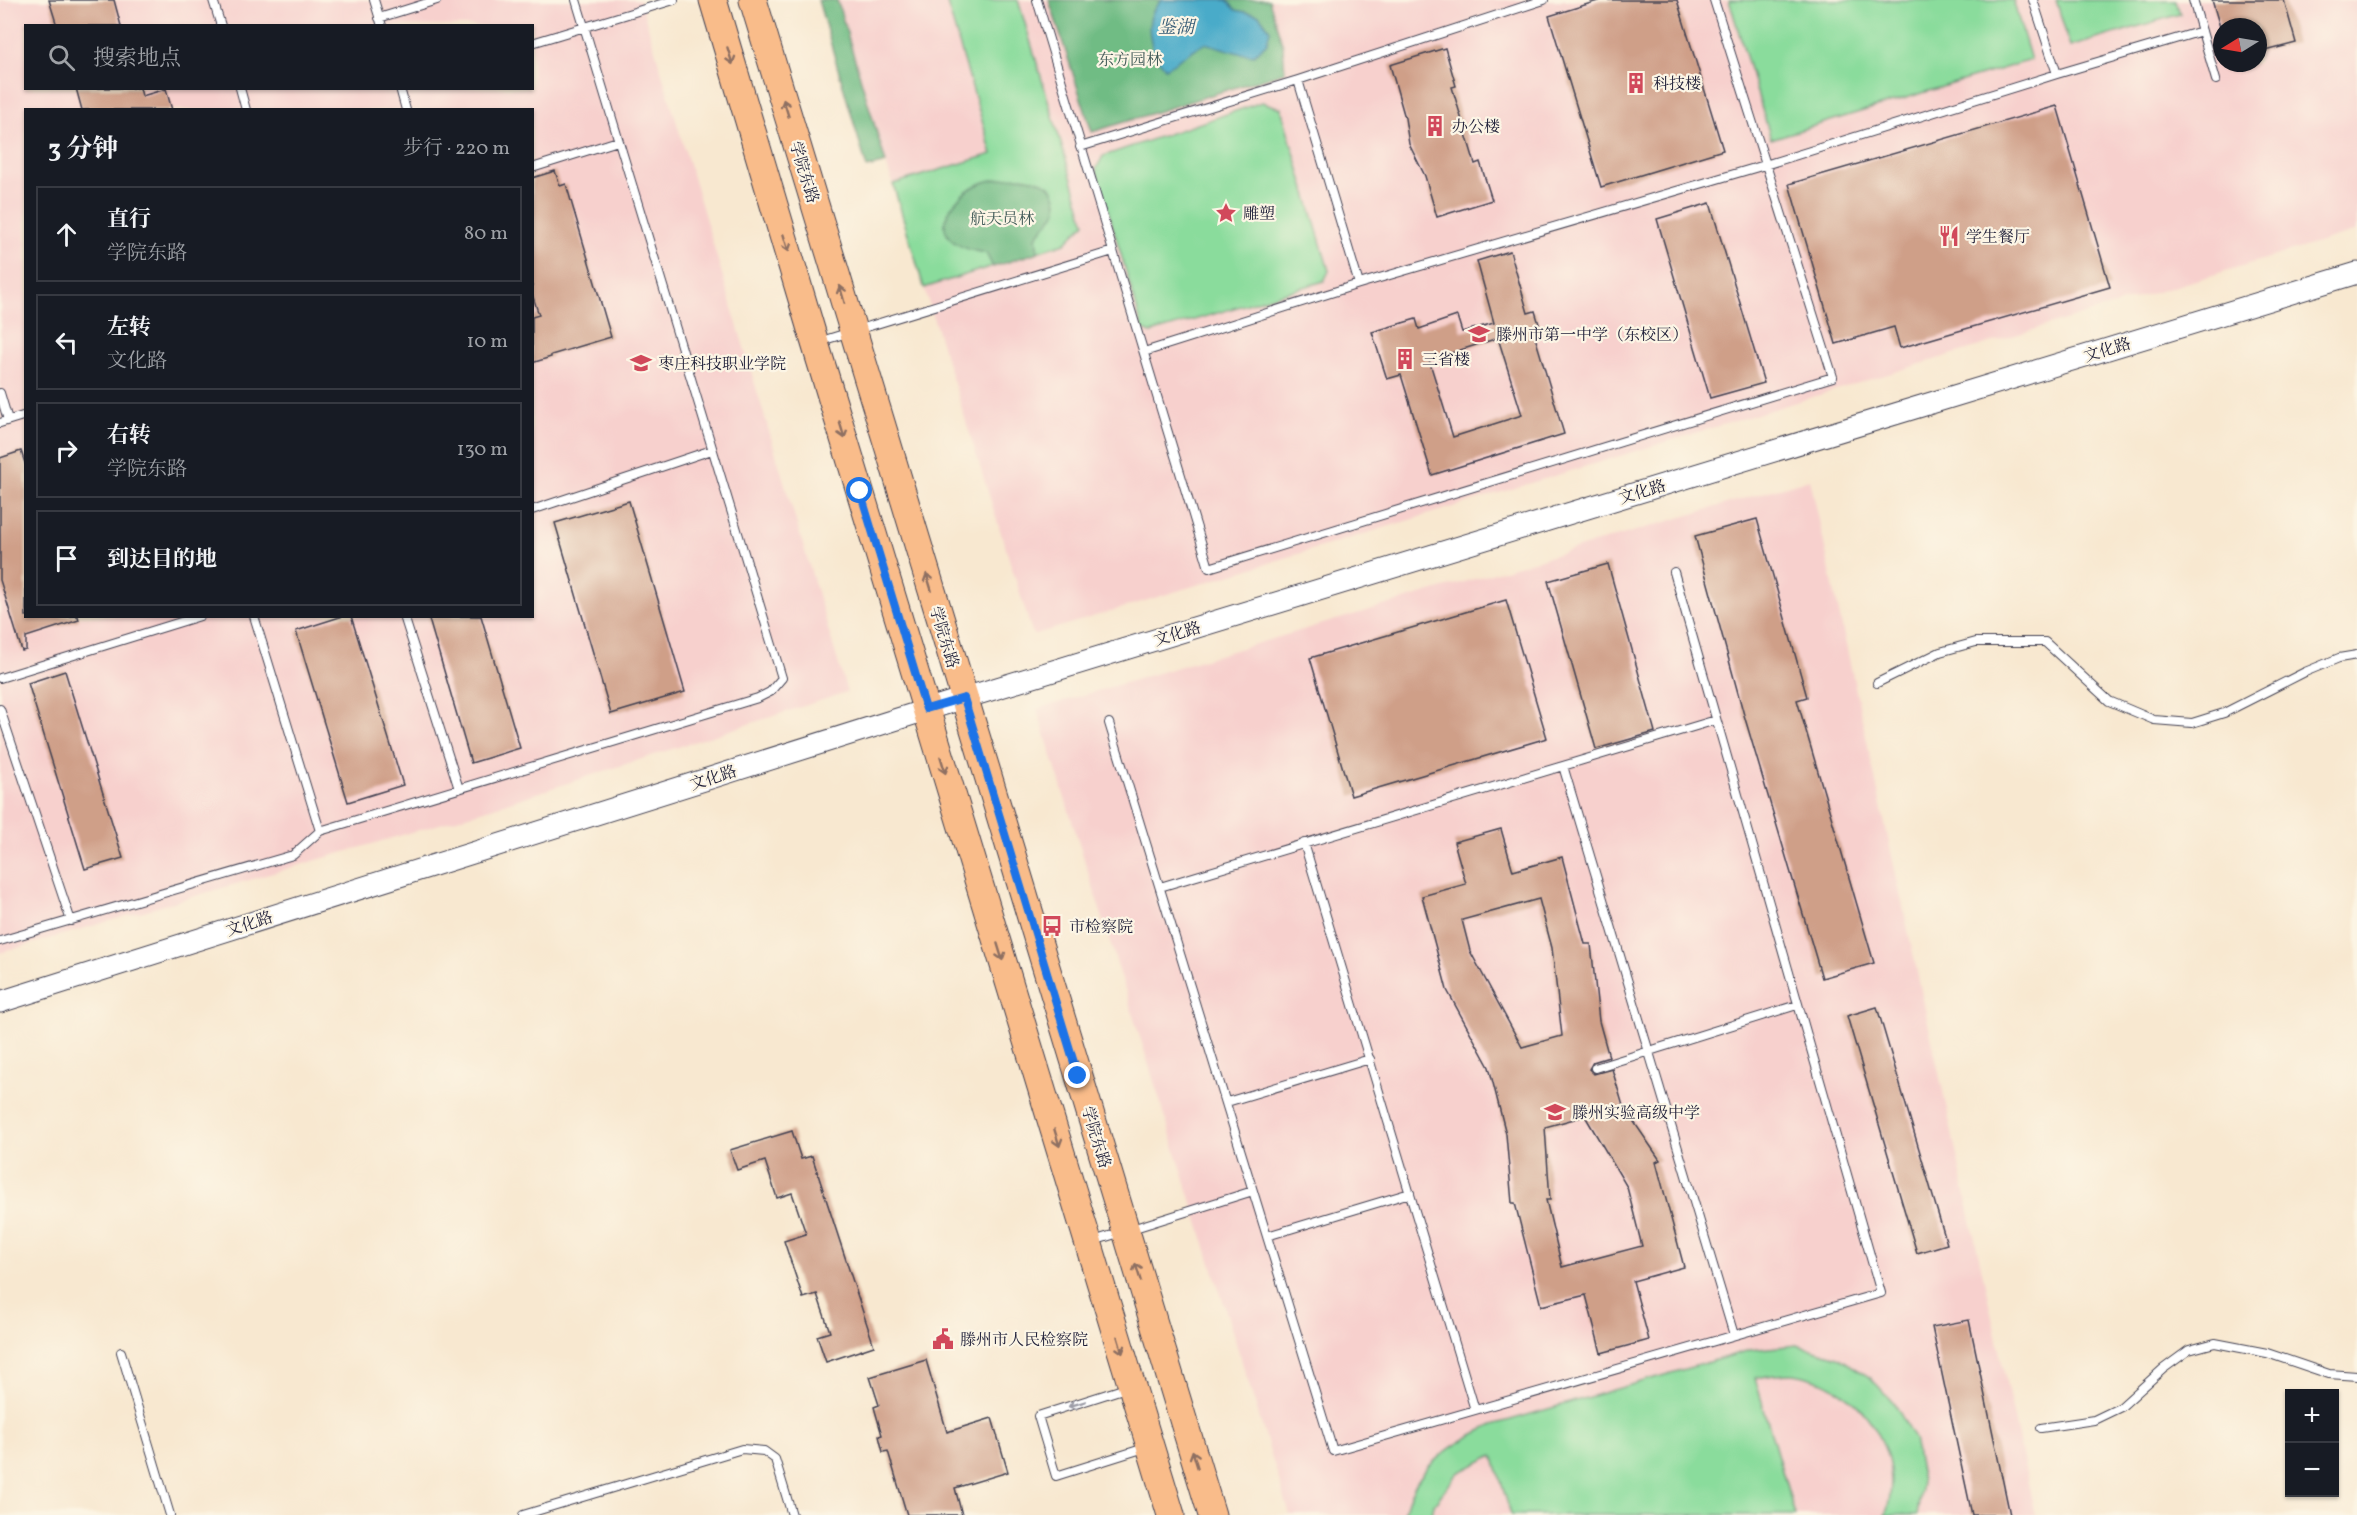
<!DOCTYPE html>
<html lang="zh">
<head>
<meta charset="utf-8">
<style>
	:root { --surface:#171b24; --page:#242831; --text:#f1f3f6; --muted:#9ea1a6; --line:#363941 }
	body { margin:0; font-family:Vollkorn,"Noto Serif SC",serif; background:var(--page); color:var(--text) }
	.controls { position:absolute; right:18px; bottom:18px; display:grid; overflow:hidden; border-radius:0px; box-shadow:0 2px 4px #0004 }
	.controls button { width:54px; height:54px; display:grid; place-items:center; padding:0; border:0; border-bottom:2px solid var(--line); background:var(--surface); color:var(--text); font:30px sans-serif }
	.compass { position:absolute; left:2213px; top:18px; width:54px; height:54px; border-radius:50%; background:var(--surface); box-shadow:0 2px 4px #0004; rotate:259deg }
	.stop { position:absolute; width:18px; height:18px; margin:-14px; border:4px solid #1a73e8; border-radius:50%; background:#fff }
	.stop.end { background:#1a73e8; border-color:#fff; box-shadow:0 2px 6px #0008 }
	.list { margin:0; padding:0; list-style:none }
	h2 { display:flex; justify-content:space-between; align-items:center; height:78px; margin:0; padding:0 24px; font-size:26px }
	h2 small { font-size:20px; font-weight:400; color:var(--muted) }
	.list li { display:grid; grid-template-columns:39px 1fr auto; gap:18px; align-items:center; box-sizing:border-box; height:96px; margin:0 12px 12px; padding:0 12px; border:2px solid var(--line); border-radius:0px }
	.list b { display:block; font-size:22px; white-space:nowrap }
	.list p { margin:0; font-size:20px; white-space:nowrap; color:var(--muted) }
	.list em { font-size:20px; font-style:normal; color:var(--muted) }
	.icon { flex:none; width:33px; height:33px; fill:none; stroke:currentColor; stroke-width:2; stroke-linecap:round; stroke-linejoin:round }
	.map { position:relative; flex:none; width:2357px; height:1515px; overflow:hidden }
	.search { position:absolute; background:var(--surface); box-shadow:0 2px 4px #0004; left:24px; top:24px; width:510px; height:66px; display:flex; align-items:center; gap:15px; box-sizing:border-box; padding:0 21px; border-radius:0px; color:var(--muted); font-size:22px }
	.panel { position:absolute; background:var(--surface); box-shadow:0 2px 4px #0004; left:24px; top:108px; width:510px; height:510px; border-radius:0px }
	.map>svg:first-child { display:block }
	.built { fill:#f7d0cd; fill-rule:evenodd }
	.green { fill:#8adc9c; stroke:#567f6c; stroke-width:1.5 }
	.forest { fill:#6fbc84; stroke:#486f60; stroke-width:1.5 }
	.water { fill:#4aabc9; stroke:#366682; stroke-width:1.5 }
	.building { fill:#cf9f88; fill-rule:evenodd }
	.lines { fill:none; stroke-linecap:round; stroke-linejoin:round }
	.service-casing { stroke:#424051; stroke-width:10 }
	.tertiary-casing { stroke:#424051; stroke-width:23 }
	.primary-casing { stroke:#424051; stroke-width:29 }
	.service { stroke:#fff; stroke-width:8 }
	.tertiary { stroke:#fff; stroke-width:21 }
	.primary { stroke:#f9bc8a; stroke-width:27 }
	.oneway { stroke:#8e6f62 }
	.oneway2 { stroke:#9c9ca7 }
	.route { stroke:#1a73e8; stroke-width:8 }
	.labels { text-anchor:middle; stroke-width:4.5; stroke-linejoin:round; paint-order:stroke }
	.park-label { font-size:16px; fill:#415a58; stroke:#fcf5e5 }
	.poi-label { font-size:16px; fill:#22223b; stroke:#fcf5e5; text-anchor:start }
	.street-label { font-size:16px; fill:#22223b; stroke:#fcf5e5 }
	.water-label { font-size:18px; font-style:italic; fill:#325974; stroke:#fcf5e5 }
</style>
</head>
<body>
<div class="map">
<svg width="2357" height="1515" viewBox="0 0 2357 1515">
	<rect width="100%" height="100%" fill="#fcf5e5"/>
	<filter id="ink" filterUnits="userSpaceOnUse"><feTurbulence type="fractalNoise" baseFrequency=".0167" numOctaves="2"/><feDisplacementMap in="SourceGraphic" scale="12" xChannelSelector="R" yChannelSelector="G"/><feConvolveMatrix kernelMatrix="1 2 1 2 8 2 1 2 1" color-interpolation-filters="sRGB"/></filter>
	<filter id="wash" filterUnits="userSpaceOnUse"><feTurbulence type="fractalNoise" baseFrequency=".008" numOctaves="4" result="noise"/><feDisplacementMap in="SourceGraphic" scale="24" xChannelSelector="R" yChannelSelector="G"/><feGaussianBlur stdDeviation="1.35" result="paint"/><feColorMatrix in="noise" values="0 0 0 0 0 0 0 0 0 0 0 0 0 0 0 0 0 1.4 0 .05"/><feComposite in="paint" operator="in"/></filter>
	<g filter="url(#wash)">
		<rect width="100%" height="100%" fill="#f8e8d0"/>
		<path class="built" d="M0,0H640L847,692L457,819L0,953ZM26,26H532V88H26ZM26,110H532V616H26Z
			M837,0H2357V231L1033,635L924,288ZM2222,27H2258V63H2222Z
			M1810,479L2035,1515H1290L1037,709Z"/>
		<path class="green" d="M946,0H1018L1085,223L1065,243L924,288L893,184L992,154Z
			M1729,0H2013L2031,60L1771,139Z
			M2056,0H2176L2180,14L2070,47Z
			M1262,102L1281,108L1329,271L1324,281L1151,333L1143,330L1096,169L1103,156Z
			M1797,1345L1838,1357L1871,1378L1896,1406L1914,1439L1922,1482L1917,1515H1885C1906,1461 1868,1395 1814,1379C1807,1377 1799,1374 1792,1374C1780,1374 1766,1376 1755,1378L1795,1515H1511L1493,1455L1458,1473L1434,1504L1432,1515H1404C1413,1468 1452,1443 1493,1425L1750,1350Z"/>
		<path class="forest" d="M818,0H837L886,163L867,168Z
			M1049,0H1269L1283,46L1285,72L1092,132Z
			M1023,177C1047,182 1058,184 1057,211L1036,237L1038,252L993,267L986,253C975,251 964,249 955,243C929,225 959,193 977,185C992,178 1007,177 1023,177Z"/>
		<path class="water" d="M1162,0H1227L1236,10L1259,15L1270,30L1267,43L1254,55L1239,53L1205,43C1191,50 1179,61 1165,68C1149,50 1141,18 1162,0Z"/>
		<g id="blocks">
			<path class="building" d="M49,0H114L121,26H57Z
				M1601,0H1677L1723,150L1601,187L1549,16Z
				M2212,0H2284L2296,43L2258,53V27H2220Z
				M1445,48L1456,86L1452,87L1475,164L1480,162L1492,200L1437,217L1425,176L1409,144L1405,118L1390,65Z
				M76,88H140L142,96L166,89L172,110H82Z
				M2057,106L2110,287L1900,348L1894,327L1836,344L1789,184Z
				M555,171L560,186L566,184L611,337L551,355V357L532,363V317L539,315L532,294V178Z
				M1710,203L1764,383L1710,398L1657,219Z
				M1510,251L1528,313L1535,311L1539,324L1532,327L1564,434L1432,475L1401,375L1387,379L1372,332L1416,319L1419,329L1457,316L1462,332L1494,323L1477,261ZM1498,338L1522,415L1453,437L1429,360Z
				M21,451L26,466V616H78L79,620L26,637V650L22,651L0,580V458Z
				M629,501L685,692L611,714L555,523Z
				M1757,519L1807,697L1797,700L1874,963L1822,978L1744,715L1695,536Z
				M1608,564L1655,732L1596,749L1548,581Z
				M1506,600L1547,738L1351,796L1310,658Z
				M343,616H351L403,785L348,802L296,631Z
				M428,616H481L520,748L471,763Z
				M65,671L123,858L85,869L28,683Z
				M1501,829L1513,871L1562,857L1585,944H1591L1599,1021L1609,1057L1593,1062L1589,1069L1594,1074L1612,1069L1623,1106L1660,1160L1656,1162L1684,1267L1633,1281L1649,1340L1601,1353L1586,1295L1541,1306L1515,1203H1512L1506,1134L1489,1067L1447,990L1422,896L1466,884L1454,842ZM1539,899L1552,948L1562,1036L1522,1047L1470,951L1462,920ZM1585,1116L1627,1187L1642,1246L1562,1267L1546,1200H1550L1545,1127Z
				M1877,1007L1947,1244L1917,1253L1847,1016Z
				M792,1131L801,1159L812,1156L874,1346L826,1362L817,1336L830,1332L817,1294L803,1298L784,1241L806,1234L792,1193L777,1198L765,1161L737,1170L730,1150Z
				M1969,1320L2010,1515H1972L1932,1327Z
				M926,1360L947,1432L992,1418L1008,1472L955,1488L962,1515H907L888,1451L883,1452L879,1436L882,1435L874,1407L879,1405L870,1377Z"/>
		</g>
	</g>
	<g filter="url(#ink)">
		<use href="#blocks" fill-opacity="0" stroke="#424051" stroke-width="1.5"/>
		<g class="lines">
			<defs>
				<path id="service" d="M213,0L221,26
					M374,0L382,26
					M1037,0L1209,568L1833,377L1714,0
					M2033,0L2057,74
					M2193,0L2216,80
					M379,18L437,0
					M532,43L674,0
					M1298,80L1359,284
					M240,88L246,110
					M400,88L406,110
					M1080,147L1298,80L1544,0
					M532,168L618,141
					M818,342L1113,251
					M1144,352L1359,284L1765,165L2057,74L2202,31
					M0,393L8,420
					M0,423L26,415
					M532,510L712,450
					M254,616L320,831
					M404,616L459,789
					M0,678L200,616
					M1877,683L1940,652L1976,642H2045L2109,701L2154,720L2192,723L2224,713L2305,672L2339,658L2357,655
					M0,709L71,921
					M1109,723L1333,1451L1881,1293L1674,572
					M1563,766L1734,1335
					M1304,843L1475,1410
					M1160,887L1716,720
					M0,941L293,855L320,831L758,698L770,692L782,678L576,0
					M1595,1068L1797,1005
					M1227,1102L1370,1059
					M1267,1236L1410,1193
					M1090,1242L1253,1191
					M121,1352L170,1515
					M1129,1387L1038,1416L1056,1476L1148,1447
					M2041,1428L2094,1420L2121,1407L2163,1369L2189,1350L2215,1343L2267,1353L2329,1374L2357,1376
					M523,1515L742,1449L764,1451L775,1459L792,1515"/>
				<path id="tertiary" d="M0,1002L945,704L2357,273"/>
				<path id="primary" d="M713,0L815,343L1171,1515
					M753,0L1212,1515"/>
			</defs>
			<use href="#service" class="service-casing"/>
			<use href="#tertiary" class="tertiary-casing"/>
			<use href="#primary" class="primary-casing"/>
			<use href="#service" class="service"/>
			<use href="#tertiary" class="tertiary"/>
			<use href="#primary" class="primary"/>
		</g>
		<defs><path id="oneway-shaft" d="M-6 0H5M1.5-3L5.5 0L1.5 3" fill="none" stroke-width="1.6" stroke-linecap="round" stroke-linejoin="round" transform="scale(1.5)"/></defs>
		<g class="oneway">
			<use href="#oneway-shaft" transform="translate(730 56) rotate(73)"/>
			<use href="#oneway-shaft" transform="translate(786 108) rotate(-107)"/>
			<use href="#oneway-shaft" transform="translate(786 243) rotate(73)"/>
			<use href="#oneway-shaft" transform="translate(842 294) rotate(-106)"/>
			<use href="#oneway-shaft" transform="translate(842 430) rotate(73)"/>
			<use href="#oneway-shaft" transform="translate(929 582) rotate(-107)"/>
			<use href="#oneway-shaft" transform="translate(943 765) rotate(73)"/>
			<use href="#oneway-shaft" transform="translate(1000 952) rotate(73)"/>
			<use href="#oneway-shaft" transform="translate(1057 1138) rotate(73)"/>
			<use href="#oneway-shaft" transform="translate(1138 1272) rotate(-107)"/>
			<use href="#oneway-shaft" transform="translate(1120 1345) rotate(73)"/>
			<use href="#oneway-shaft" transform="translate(1195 1459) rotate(-107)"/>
		</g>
		<use class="oneway2" href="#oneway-shaft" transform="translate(1077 1404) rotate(163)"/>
	</g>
	<g class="lines" filter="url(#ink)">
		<path class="route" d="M860,491L926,709L964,698L1078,1076"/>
	</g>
	<defs>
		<symbol id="building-bare" viewBox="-9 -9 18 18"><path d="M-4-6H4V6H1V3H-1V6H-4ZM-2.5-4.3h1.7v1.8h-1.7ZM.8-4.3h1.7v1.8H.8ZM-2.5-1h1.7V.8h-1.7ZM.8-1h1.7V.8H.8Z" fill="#d1495b" stroke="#fcf5e5" stroke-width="2.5" paint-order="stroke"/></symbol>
		<symbol id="sight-bare" viewBox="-9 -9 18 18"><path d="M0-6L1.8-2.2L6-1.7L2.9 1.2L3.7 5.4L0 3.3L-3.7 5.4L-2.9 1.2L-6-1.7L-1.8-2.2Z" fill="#d1495b" stroke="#fcf5e5" stroke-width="2.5" paint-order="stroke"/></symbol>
		<symbol id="restaurant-bare" viewBox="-9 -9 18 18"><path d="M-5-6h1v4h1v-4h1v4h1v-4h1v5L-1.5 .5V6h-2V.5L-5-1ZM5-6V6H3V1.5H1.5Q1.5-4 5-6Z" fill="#d1495b" stroke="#fcf5e5" stroke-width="2.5" paint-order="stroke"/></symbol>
		<symbol id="school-bare" viewBox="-9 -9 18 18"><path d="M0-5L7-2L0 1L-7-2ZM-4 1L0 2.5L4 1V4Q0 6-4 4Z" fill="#d1495b" stroke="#fcf5e5" stroke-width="2.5" paint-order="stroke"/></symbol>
		<symbol id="university-bare" viewBox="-9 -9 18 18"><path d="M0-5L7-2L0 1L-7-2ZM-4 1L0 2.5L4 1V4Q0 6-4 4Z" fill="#d1495b" stroke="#fcf5e5" stroke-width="2.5" paint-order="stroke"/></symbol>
		<symbol id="bus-bare" viewBox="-9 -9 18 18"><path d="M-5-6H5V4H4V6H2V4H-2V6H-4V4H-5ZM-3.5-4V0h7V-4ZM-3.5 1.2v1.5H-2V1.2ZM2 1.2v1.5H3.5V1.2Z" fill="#d1495b" stroke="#fcf5e5" stroke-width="2.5" paint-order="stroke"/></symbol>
		<symbol id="civic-bare" viewBox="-9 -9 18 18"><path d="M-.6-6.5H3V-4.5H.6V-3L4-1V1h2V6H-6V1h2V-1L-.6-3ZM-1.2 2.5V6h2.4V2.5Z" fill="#d1495b" stroke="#fcf5e5" stroke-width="2.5" paint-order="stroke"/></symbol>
	</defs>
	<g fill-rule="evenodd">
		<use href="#building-bare" x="1621" y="68" width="30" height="30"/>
		<use href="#building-bare" x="1420" y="111" width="30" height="30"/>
		<use href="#sight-bare" x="1211" y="198" width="30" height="30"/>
		<use href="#restaurant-bare" x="1934" y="221" width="30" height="30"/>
		<use href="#school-bare" x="1464" y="319" width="30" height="30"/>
		<use href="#building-bare" x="1390" y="344" width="30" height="30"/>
		<use href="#university-bare" x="626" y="348" width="30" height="30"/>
		<use href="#bus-bare" x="1037" y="911" width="30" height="30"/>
		<use href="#school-bare" x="1540" y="1097" width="30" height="30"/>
		<use href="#civic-bare" x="928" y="1324" width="30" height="30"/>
	</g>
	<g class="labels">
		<g class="park-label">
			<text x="1130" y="65">东方园林</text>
			<text x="1002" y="224">航天员林</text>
		</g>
		<g class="poi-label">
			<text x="1653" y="89">科技楼</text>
			<text x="1452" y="132">办公楼</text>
			<text x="1243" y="219">雕塑</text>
			<text x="1966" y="242">学生餐厅</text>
			<text x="1496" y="340">滕州市第一中学（东校区）</text>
			<text x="1422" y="365">三省楼</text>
			<text x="658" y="369">枣庄科技职业学院</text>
			<text x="1069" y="932">市检察院</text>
			<text x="1572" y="1118">滕州实验高级中学</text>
			<text x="960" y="1345">滕州市人民检察院</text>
		</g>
		<g class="street-label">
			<text transform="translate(805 172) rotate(73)" y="6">学院东路</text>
			<text transform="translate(2107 349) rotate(-17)" y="6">文化路</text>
			<text transform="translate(1642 491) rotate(-17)" y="6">文化路</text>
			<text transform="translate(1177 633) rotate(-17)" y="6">文化路</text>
			<text transform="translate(945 637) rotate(73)" y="6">学院东路</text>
			<text transform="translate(713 777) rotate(-18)" y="6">文化路</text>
			<text transform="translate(249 923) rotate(-18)" y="6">文化路</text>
			<text transform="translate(1097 1137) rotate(73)" y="6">学院东路</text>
		</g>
		<g class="water-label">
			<text x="1176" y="33">鉴湖</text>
		</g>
	</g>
</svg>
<div class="controls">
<button>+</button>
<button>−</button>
</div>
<svg class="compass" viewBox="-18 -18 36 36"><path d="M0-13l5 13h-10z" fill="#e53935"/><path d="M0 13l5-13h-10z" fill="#9ea1a6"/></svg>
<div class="stop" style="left:860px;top:491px"></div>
<div class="stop end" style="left:1078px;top:1076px"></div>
<div class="search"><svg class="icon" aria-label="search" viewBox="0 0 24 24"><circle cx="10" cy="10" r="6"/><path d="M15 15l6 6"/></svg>搜索地点</div>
<section class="panel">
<h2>3 分钟<small>步行 · 220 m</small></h2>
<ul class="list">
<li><svg class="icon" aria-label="ahead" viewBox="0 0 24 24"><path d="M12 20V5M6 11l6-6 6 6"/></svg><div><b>直行</b><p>学院东路</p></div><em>80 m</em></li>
<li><svg class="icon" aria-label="left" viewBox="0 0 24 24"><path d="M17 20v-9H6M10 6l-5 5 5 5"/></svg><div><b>左转</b><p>文化路</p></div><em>10 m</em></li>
<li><svg class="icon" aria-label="right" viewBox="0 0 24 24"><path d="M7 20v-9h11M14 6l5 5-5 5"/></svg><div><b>右转</b><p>学院东路</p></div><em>130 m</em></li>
<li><svg class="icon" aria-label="arrive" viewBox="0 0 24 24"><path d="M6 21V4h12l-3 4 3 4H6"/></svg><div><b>到达目的地</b></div></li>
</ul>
</section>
</div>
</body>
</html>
